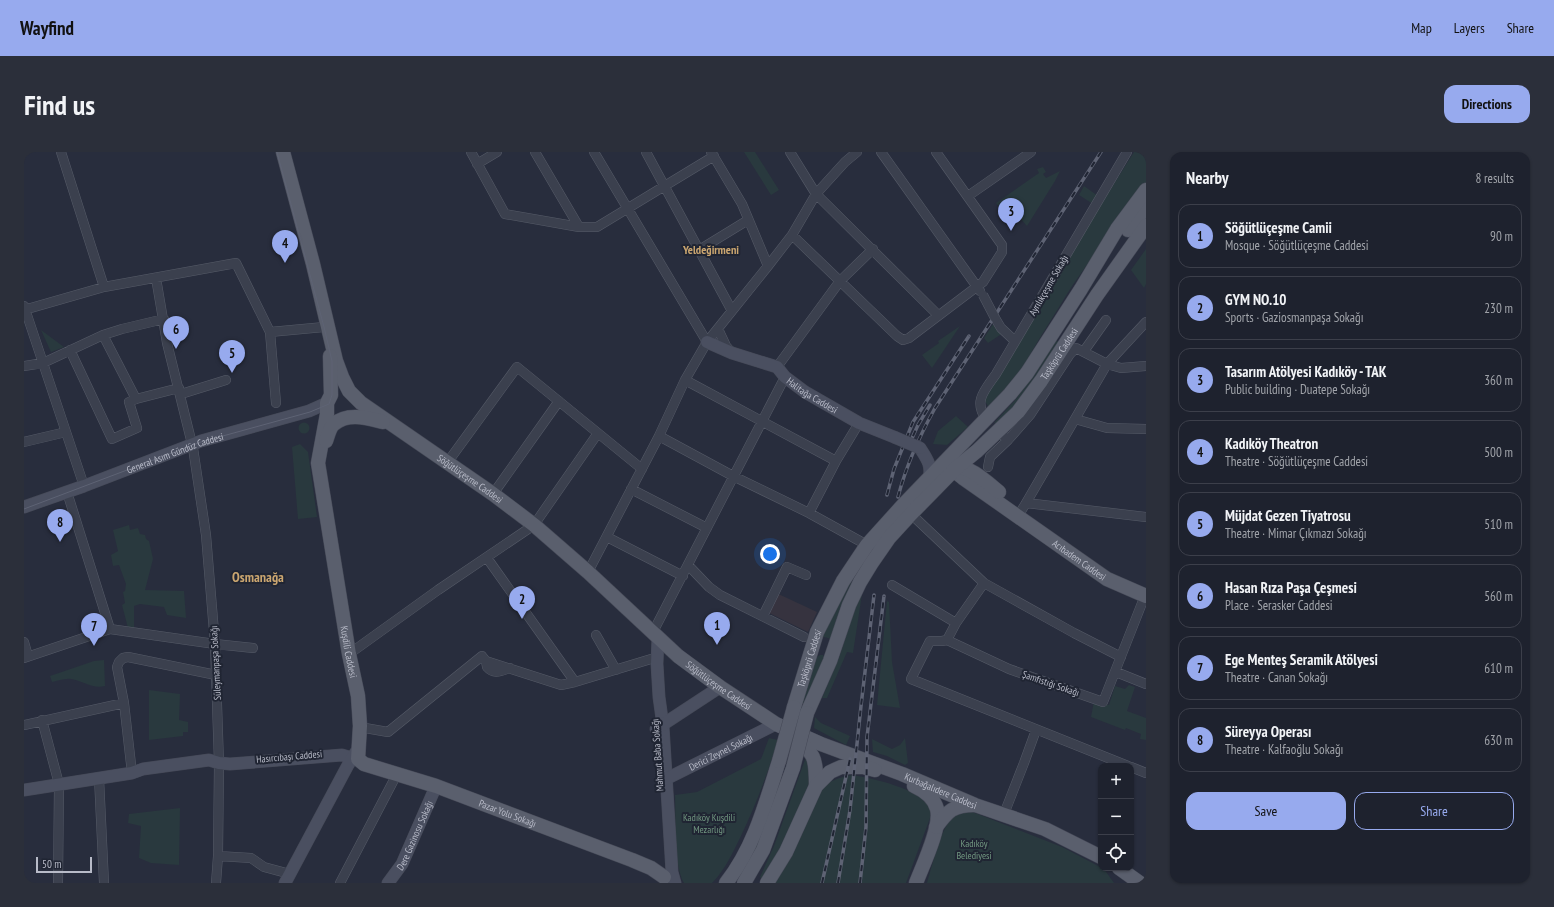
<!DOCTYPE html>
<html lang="en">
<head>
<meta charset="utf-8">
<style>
	:root { --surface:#1e222e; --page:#2b2f3a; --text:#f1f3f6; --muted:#a1a4aa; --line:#3c3f4a; --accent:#97aaee }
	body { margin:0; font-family:"PT Sans Narrow",sans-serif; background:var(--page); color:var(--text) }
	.controls { position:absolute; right:12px; bottom:12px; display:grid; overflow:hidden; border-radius:8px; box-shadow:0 1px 3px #0004 }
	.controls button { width:36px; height:36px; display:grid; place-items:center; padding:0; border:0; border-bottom:1px solid var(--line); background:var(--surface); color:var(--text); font:20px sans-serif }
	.scale { position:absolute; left:12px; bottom:10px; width:56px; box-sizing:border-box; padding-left:4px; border:2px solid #b8bbc8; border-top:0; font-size:11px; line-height:14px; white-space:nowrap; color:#b8bbc8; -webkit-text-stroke:3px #202533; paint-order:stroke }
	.you { position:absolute; left:746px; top:402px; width:14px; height:14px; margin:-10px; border:3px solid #fff; border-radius:50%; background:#1a73e8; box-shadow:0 0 0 6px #1a73e833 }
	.badge { display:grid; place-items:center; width:26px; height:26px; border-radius:50%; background:var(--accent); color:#111; font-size:13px; font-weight:700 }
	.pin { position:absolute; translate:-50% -33px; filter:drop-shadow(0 1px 2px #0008) }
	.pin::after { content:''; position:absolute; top:21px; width:14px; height:12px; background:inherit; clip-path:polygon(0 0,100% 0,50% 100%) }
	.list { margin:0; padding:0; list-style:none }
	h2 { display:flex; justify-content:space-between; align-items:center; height:52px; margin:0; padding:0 16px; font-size:17px }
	h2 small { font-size:13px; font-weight:400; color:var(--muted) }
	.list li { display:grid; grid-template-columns:26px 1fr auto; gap:12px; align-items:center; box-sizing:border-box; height:64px; margin:0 8px 8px; padding:0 8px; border:1px solid var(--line); border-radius:12px }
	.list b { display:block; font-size:15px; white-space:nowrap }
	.list p { margin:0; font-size:13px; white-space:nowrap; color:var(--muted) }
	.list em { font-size:13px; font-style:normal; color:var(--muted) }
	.actions { display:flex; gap:8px; padding:12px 16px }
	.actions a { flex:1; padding:9px 0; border:1px solid var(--accent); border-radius:12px; text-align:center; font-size:14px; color:var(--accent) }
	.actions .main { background:var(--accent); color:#111 }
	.icon { flex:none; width:22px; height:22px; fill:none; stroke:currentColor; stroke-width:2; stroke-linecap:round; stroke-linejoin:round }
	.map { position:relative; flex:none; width:1122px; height:731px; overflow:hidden; border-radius:12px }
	header { display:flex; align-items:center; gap:24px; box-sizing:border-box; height:56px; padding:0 20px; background:var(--accent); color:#111 }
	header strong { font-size:19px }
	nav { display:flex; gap:22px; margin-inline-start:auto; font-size:14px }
	.intro { display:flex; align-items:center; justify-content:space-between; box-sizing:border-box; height:96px; padding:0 24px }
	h1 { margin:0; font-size:28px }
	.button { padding:10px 18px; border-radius:12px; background:var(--accent); color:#111; font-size:14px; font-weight:700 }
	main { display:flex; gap:24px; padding:0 24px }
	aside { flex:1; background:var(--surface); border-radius:12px; box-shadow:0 1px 3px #0004 }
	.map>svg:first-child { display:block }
	.medical { fill:#36333f }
	.green { fill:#29393e }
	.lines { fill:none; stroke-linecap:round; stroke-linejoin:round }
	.street-casing { stroke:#565b68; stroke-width:10 }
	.secondary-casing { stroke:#454957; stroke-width:13 }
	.primary-casing { stroke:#454957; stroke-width:15 }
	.street { stroke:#3b404e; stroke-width:9 }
	.secondary { stroke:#4a4f60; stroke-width:12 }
	.primary { stroke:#5a5f6d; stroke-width:14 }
	.tram { stroke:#5e6374; stroke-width:1 }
	.rail-casing { stroke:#5e6374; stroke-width:3.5 }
	.rail { stroke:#202533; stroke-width:2; stroke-dasharray:6; stroke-linecap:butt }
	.street-bridge-casing { stroke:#565b68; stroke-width:10; stroke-linecap:butt }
	.secondary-bridge-casing { stroke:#454957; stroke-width:13; stroke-linecap:butt }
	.primary-bridge-casing { stroke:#454957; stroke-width:15; stroke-linecap:butt }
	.street-bridge { stroke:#3b404e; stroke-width:9 }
	.secondary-bridge { stroke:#4a4f60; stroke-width:12 }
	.primary-bridge { stroke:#5a5f6d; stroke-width:14 }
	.labels { text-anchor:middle; stroke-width:4; stroke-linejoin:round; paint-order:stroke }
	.street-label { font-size:10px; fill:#b8bbc8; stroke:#202533 }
	.park-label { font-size:10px; fill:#719780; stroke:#202533 }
	.quarter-label { font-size:12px; font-weight:bold; fill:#cba670; stroke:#202533 }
	.district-label { font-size:14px; font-weight:bold; fill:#cba670; stroke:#202533 }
</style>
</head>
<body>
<header>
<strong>Wayfind</strong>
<nav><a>Map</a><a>Layers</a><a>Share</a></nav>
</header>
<div class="intro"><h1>Find us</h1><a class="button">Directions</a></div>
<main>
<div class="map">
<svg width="1122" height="731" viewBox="0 0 1122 731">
	<rect width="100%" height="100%" fill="#282d3d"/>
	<path class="medical" d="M748,439L793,460L784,480L739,458Z"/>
	<path class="green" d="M720,0H731L755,38L747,43Z
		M1110,0H1122V30L1048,134L1014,189L995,222L968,255L964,254L961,249L964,241L1027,132Z
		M1019,15L1022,20L1019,22L1022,26L1036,19L1031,29L1003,74L994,64L987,69L972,51L1015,21L1013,17Z
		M1060,34L1074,44L1069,52L1055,43Z
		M1122,97V132L1120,136L1107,118Z
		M969,172L979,181L964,191L960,186Z
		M936,174L908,216L898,203L915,191L914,189Z
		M17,178L40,195L27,200Z
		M1032,188L1036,191L1006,238L975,272L970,271L992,247Z
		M932,264L944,275L923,293L909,292L914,279Z
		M274.5 276a5.5 5.5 0 1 1 11 0a5.5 5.5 0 1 1-11 0Z
		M276,292L284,300L293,365L274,367L268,295Z
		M105,373L106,378L114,376L116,382L121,383L122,387L125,389L129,407L121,438L160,439L162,466L143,463L140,455L116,452L110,454V481L104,476L98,453L101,451L99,440L101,439L102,432L95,413L89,414L87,403L94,399L89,378Z
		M841,410C823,435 814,457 808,487L796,484L834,412Z
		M835,442H838L829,501L823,500L803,546H798L816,503Z
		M863,449L865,450L868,510L876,556L853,553Z
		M796,503H799L801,506L779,557L777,556L793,505Z
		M80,508L81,534C68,537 60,529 47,527C41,526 34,529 28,530L26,524L70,509Z
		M1105,533L1111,535L1103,559L1122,566V588L1116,587L1117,582L1102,576L1101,578L1067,565L1070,549L1085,553L1091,534L1101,537Z
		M125,538L156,542L155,568L164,570V580H159V584L125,588Z
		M791,565L797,571L826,584L822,593L790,576Z
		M745,586L754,588C744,621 732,652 717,684C709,700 701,718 688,731H660C649,712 652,666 651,643L673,640L737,607Z
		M881,586L884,611L881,613L863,604L849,600L848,587L868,597L876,593Z
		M782,605L789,625L759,697L739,728L736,725L750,694Z
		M829,623C846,626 900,637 906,657C907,659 906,663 906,666L882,731H747L795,638C806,629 814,625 829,623Z
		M156,656L155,713L127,711L115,706L117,674L104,671L105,662Z
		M946,659L1038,695L1080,717L1090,731H903C907,717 917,679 925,670C930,663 937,660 946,659Z"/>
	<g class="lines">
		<defs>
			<path id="street" d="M37,0L80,135
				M447,0L481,62L555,75H573L690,4
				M511,0L555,75
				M570,0L683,190
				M622,0L708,159
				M687,0L718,52L744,114
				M766,0L792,42L914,163
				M857,0L956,139
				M453,12L473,0
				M944,44L1007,0
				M768,83L873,184L879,188L885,186L959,130L978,100V93L912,0
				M675,98L724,68
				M132,126L143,191L169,296L182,383L191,492L195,611L194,704L192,731
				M0,154L60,334
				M0,158L80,135L212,111L246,180L252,251
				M971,166L977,176L991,189
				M694,177L702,194L707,200
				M246,180L300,175
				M79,183L112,247
				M46,198L88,287L113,276L105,250L112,247L155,236
				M1060,199L1082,168
				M0,214L19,211L79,183L98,177L140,167
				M753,215L816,129L849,97
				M661,228L812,309
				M157,242L202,228
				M962,267C949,249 961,238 972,222L1103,0
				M1051,267L1083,276L1122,277
				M974,279L984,288L1006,263L1046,202L1052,196L1083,212L1097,216L1122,214
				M635,284L709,324L785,361L843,393
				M0,290L42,280
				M423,311L493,215L618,317
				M964,315L966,305L984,288
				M607,337L683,376
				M43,340L86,477
				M469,342L535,249
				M1002,351L1122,365
				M785,361L812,309L835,271
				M887,362L960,431L1050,481L1097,505
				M994,364L1002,351L1083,212L1122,170
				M583,385L659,424
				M463,406L551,530
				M664,413L685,435L696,443L780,485
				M564,420L635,284L661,228L683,190L744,114L768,83L792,42L821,10L833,0
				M868,433L932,471
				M739,464L763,415L782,423
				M629,480L761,225
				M572,483L592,518
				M923,488L932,471L960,431
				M0,490L4,504
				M325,502L414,438L510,373L574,281
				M0,506L86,477L191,492L229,496
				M462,509L537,533L551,530L627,507
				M462,509L463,515C470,523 477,519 486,516
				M1092,520L1122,532
				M18,568L35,632L34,731
				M0,573L100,551
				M341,576L364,580L458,504L462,509
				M1104,614L887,527L906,489H918L923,488L985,517L1079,550L1122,441
				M1107,615L1122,621
				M108,621L100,551L93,515L95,510L99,506L104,505L192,523
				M75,626L80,731
				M980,662L1000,611L1012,578
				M194,704L227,706L240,715L266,722
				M316,731L373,622"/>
			<g id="secondary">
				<path id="s1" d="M683,190L708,201L753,215L761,225L781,240L835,271L870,285"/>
				<path d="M896,296C903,307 908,313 905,327"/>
				<path d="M0,355L60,334L177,289L285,259L303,251"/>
				<path d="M634,485L633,512L635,545L639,574L648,720L651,731"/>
				<path d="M632,577L696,535"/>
				<path id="s2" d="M642,627L752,572"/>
				<path d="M0,638L108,621L119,617L185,608L195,611L206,612L318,603L328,606"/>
				<path d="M261,731L324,613L332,600"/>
				<path id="s3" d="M364,731L378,712L412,634"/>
			</g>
			<g id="primary">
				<path id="s4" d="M259,0L289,112L312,209L318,225L325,239L337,251L469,342L510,373L564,420L654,504L696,535L752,572L797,592L878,622L951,653L1021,677L1077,705"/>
				<path d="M1104,78L1122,55"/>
				<path id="s5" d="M306,204L307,243L303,251V262L294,311L325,502L334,544L336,574L334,607L340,612L412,634L608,708L627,716L640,725"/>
				<path d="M302,289C304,283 306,275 310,272C324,260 343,266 359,270"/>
				<path id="s6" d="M932,316L934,322L939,326L1083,427L1122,444"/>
				<path d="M932,316C944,312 965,332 975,340"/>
				<path id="s7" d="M770,555L793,480L819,429L843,393L880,352L986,242L1003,221L1057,137L1093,77L1122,38"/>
				<path id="s8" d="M783,561L806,509L825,453L836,430L847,412L865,386L887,362L932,316L953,299L994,260L1017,229L1073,143L1122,74"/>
				<path d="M768,584C791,602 792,604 792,634"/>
				<path d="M890,634C901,639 910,646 913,657C918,674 898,715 892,731"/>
				<path d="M912,675C924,659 929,653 950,653"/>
				<path d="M1095,716L1116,731"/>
				<path d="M702,731C730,696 742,650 755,609"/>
				<path d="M720,731L739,698L769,616"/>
				<path d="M743,731L762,700L792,634L806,620L817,615H839L851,618"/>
			</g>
		</defs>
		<use href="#street" class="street-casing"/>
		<use href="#secondary" class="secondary-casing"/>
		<use href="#primary" class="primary-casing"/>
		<use href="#street" class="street"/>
		<use href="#secondary" class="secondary"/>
		<use href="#primary" class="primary"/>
		<path class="tram" id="s9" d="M0,357L177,290L286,260L305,252L308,243V209L300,175L253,0"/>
		<defs>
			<path id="rail" d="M884,295L894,273L906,253
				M863,343L870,317L889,270L945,184
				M874,345C882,314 895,285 911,256L1077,0
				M798,731L826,607
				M814,731L826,658L837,554L850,443
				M836,731L842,675L843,585L860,444"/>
		</defs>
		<use href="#rail" class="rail-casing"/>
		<use href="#rail" class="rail"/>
		<defs>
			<path id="street-bridge" d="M959,143L971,166"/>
			<path id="secondary-bridge" d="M870,285L896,296"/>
			<path id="primary-bridge" d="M755,609L770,555
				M769,616L783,561"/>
		</defs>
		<use href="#street-bridge" class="street-bridge-casing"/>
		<use href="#secondary-bridge" class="secondary-bridge-casing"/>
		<use href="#primary-bridge" class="primary-bridge-casing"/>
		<use href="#street-bridge" class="street-bridge"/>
		<use href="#secondary-bridge" class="secondary-bridge"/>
		<use href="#primary-bridge" class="primary-bridge"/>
	</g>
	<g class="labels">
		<g class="street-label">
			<text transform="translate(1024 133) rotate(-60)" y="4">Ayrılıkçeşme Sokağı</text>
			<text dy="4" stroke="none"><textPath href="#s8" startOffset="446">Taşköprü Caddesi</textPath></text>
			<text dy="4" stroke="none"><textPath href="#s1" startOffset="120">Halitağa Caddesi</textPath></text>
			<text dy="4" stroke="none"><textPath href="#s9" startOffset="161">General Asım Gündüz Caddesi</textPath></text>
			<text dy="4" stroke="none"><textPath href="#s4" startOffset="398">Söğütlüçeşme Caddesi</textPath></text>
			<text dy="4" stroke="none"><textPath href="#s6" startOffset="155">Acıbadem Caddesi</textPath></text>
			<text dy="4" stroke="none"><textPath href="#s5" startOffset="300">Kuşdili Caddesi</textPath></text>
			<text dy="4" stroke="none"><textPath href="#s7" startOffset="51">Taşköprü Caddesi</textPath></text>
			<text transform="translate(191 511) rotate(-93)" y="4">Süleymanpaşa Sokağı</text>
			<text transform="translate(1027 531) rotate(19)" y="4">Şamfıstığı Sokağı</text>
			<text dy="4" stroke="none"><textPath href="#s4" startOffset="722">Söğütlüçeşme Caddesi</textPath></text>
			<text dy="4" stroke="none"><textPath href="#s2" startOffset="61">Derici Zeynel Sokağı</textPath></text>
			<text transform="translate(633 603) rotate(-94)" y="4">Mahmut Baba Sokağı</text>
			<text transform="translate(265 604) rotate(-5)" y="4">Hasırcıbaşı Caddesi</text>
			<text dy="4" stroke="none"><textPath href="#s4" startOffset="969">Kurbağalıdere Caddesi</textPath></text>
			<text dy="4" stroke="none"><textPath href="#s5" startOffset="568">Pazar Yolu Sokağı</textPath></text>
			<text dy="4" stroke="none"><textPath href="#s3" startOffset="55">Dere Gazinosu Sokağı</textPath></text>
		</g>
		<g class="park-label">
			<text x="685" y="669">Kadıköy Kuşdili<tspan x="685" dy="12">Mezarlığı</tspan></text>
			<text x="950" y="695">Kadıköy<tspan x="950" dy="12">Belediyesi</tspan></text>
		</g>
		<g class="quarter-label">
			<text x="687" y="102">Yeldeğirmeni</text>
		</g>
		<g class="district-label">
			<text x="234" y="430">Osmanağa</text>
		</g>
	</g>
</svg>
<div class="controls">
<button>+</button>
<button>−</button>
<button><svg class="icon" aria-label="locate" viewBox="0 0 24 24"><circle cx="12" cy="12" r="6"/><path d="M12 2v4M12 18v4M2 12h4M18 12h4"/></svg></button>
</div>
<div class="scale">50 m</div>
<div class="you"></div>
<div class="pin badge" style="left:693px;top:493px">1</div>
<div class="pin badge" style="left:498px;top:467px">2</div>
<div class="pin badge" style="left:987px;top:79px">3</div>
<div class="pin badge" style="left:261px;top:111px">4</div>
<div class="pin badge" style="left:208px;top:221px">5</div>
<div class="pin badge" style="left:152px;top:197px">6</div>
<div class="pin badge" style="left:70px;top:494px">7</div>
<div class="pin badge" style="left:36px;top:390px">8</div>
</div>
<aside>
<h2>Nearby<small>8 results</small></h2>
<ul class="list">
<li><span class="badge">1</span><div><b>Söğütlüçeşme Camii</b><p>Mosque · Söğütlüçeşme Caddesi</p></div><em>90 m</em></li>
<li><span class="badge">2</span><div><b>GYM NO.10</b><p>Sports · Gaziosmanpaşa Sokağı</p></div><em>230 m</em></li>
<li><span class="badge">3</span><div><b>Tasarım Atölyesi Kadıköy - TAK</b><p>Public building · Duatepe Sokağı</p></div><em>360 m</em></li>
<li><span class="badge">4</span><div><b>Kadıköy Theatron</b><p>Theatre · Söğütlüçeşme Caddesi</p></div><em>500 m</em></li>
<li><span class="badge">5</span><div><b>Müjdat Gezen Tiyatrosu</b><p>Theatre · Mimar Çıkmazı Sokağı</p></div><em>510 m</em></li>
<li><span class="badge">6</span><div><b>Hasan Rıza Paşa Çeşmesi</b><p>Place · Serasker Caddesi</p></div><em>560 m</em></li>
<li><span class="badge">7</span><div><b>Ege Menteş Seramik Atölyesi</b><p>Theatre · Canan Sokağı</p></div><em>610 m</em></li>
<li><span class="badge">8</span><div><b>Süreyya Operası</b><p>Theatre · Kalfaoğlu Sokağı</p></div><em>630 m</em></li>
</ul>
<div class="actions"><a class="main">Save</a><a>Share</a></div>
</aside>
</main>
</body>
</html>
